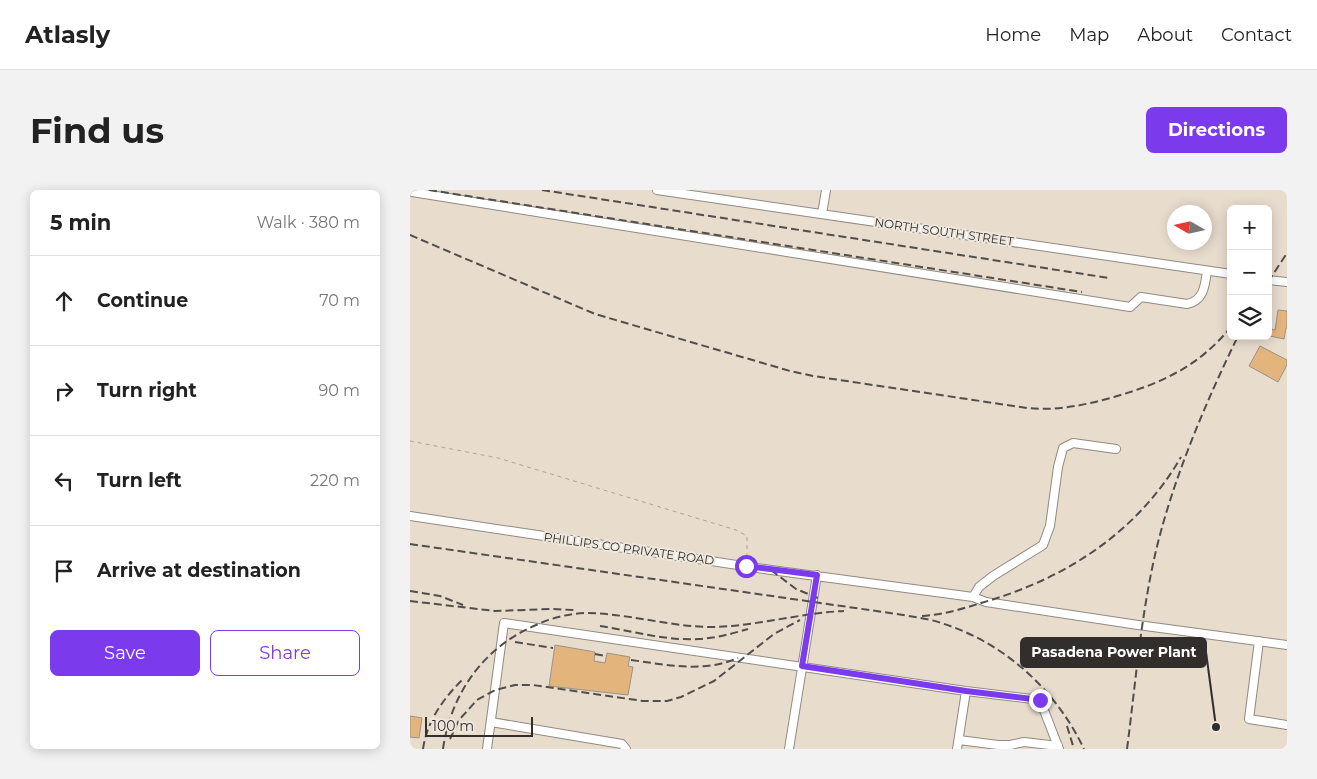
<!DOCTYPE html>
<html lang="en">
<head>
<meta charset="utf-8">
<style>
	:root { --surface:#fff; --page:#f2f2f2; --text:#222; --muted:#767676; --line:#e0e0e0; --accent:#7c3aed }
	body { margin:0; font-family:Montserrat,sans-serif; background:var(--page); color:var(--text) }
	.controls { position:absolute; right:15px; top:15px; display:grid; overflow:hidden; border-radius:8px; box-shadow:0 2px 12px #0003 }
	.controls button { width:45px; height:45px; display:grid; place-items:center; padding:0; border:0; border-bottom:1px solid var(--line); background:var(--surface); color:var(--text); font:25px sans-serif }
	.compass { position:absolute; left:757px; top:15px; width:45px; height:45px; border-radius:50%; background:var(--surface); box-shadow:0 2px 12px #0003; rotate:279deg }
	.scale { position:absolute; left:15px; bottom:12px; width:108px; box-sizing:border-box; padding-left:5px; border:2px solid #312e2b; border-top:0; font-size:14px; line-height:18px; white-space:nowrap; color:#312e2b; -webkit-text-stroke:4px #eee7de; paint-order:stroke }
	.stop { position:absolute; width:15px; height:15px; margin:-11px; border:4px solid #7c3aed; border-radius:50%; background:#fff }
	.stop.end { background:#7c3aed; border-color:#fff; box-shadow:0 1px 5px #0008 }
	.list { margin:0; padding:0; list-style:none }
	h2 { display:flex; justify-content:space-between; align-items:center; height:65px; margin:0; padding:0 20px; font-size:21px }
	h2 small { font-size:16px; font-weight:400; color:var(--muted) }
	.list li { display:grid; grid-template-columns:32px 1fr auto; gap:15px; align-items:center; box-sizing:border-box; height:90px; padding:0 20px; border-top:1px solid var(--line) }
	.list b { display:block; font-size:19px; white-space:nowrap }
	.list em { font-size:16px; font-style:normal; color:var(--muted) }
	.actions { display:flex; gap:10px; padding:15px 20px }
	.actions a { flex:1; padding:11px 0; border:1px solid var(--accent); border-radius:8px; text-align:center; font-size:18px; color:var(--accent) }
	.actions .main { background:var(--accent); color:#fff }
	.icon { flex:none; width:28px; height:28px; fill:none; stroke:currentColor; stroke-width:2; stroke-linecap:round; stroke-linejoin:round }
	.map { position:relative; flex:none; width:877px; height:559px; overflow:hidden; border-radius:8px }
	header { display:flex; align-items:center; gap:30px; box-sizing:border-box; height:70px; padding:0 25px; background:var(--surface); border-bottom:1px solid var(--line) }
	header strong { font-size:24px }
	nav { display:flex; gap:28px; margin-inline-start:auto; font-size:18px }
	.intro { display:flex; align-items:center; justify-content:space-between; box-sizing:border-box; height:120px; padding:0 30px }
	h1 { margin:0; font-size:35px }
	.button { padding:12px 22px; border-radius:8px; background:var(--accent); color:#fff; font-size:18px; font-weight:700 }
	main { display:flex; gap:30px; padding:0 30px }
	aside { flex:1; background:var(--surface); border-radius:8px; box-shadow:0 2px 12px #0003 }
	.map>svg:first-child { display:block }
	.built { fill:#e8dccd; fill-rule:evenodd }
	.building { fill:#e3b57d; stroke:#9a938b }
	.lines { fill:none; stroke-linecap:round; stroke-linejoin:round }
	.minor-casing { stroke:#918a82; stroke-width:10 }
	.path { stroke:#aaa49e; stroke-width:1; stroke-dasharray:4 4; stroke-linecap:butt }
	.minor { stroke:#fff; stroke-width:8 }
	.rail { stroke:#524e4a; stroke-width:2; stroke-dasharray:8 4; stroke-linecap:butt }
	.route { stroke:#7c3aed; stroke-width:6 }
	.labels { text-anchor:middle; stroke-width:4; stroke-linejoin:round; paint-order:stroke }
	.street-label { font-size:12px; fill:#312e2b; stroke:#eee7de }
	.leader { fill:none; stroke:#312e2b; stroke-width:2 }
	.callout-dot { fill:#312e2b; stroke:#eee7de; stroke-width:2 }
	.callout { fill:#312e2b; stroke:#312e2b; stroke-width:2 }
	.callout-label { font-size:14px; text-anchor:middle; font-weight:bold; fill:#fff }
</style>
</head>
<body>
<header>
<strong>Atlasly</strong>
<nav><a>Home</a><a>Map</a><a>About</a><a>Contact</a></nav>
</header>
<div class="intro"><h1>Find us</h1><a class="button">Directions</a></div>
<main>
<aside>
<h2>5 min<small>Walk · 380 m</small></h2>
<ul class="list">
<li><svg class="icon" aria-label="ahead" viewBox="0 0 24 24"><path d="M12 20V5M6 11l6-6 6 6"/></svg><div><b>Continue</b></div><em>70 m</em></li>
<li><svg class="icon" aria-label="right" viewBox="0 0 24 24"><path d="M7 20v-9h11M14 6l5 5-5 5"/></svg><div><b>Turn right</b></div><em>90 m</em></li>
<li><svg class="icon" aria-label="left" viewBox="0 0 24 24"><path d="M17 20v-9H6M10 6l-5 5 5 5"/></svg><div><b>Turn left</b></div><em>220 m</em></li>
<li><svg class="icon" aria-label="arrive" viewBox="0 0 24 24"><path d="M6 21V4h12l-3 4 3 4H6"/></svg><div><b>Arrive at destination</b></div></li>
</ul>
<div class="actions"><a class="main">Save</a><a>Share</a></div>
</aside>
<div class="map">
<svg width="877" height="559" viewBox="0 0 877 559">
	<rect width="100%" height="100%" fill="#eee7de"/>
	<path class="built" d="M0,0H877V559H0ZM821,19H858V146H821ZM764,22H794V52H764Z"/>
	<path class="building" d="M868,120L877,121V138H876L874,149L860,146L862,139L865,140Z
		M850,156L877,170V175L868,192L839,176Z
		M145,455L185,462L184,471L195,473L197,463L220,467L218,476L223,477L218,505L139,496Z
		M0,526L12,528L9,548L0,547Z"/>
	<g class="lines">
		<defs>
			<path id="minor" d="M3,0L2,2L720,117L731,107L777,114C794,111 795,95 797,81
				M247,0L821,84
				M412,24L416,0
				M858,90L877,92
				M0,326L361,380L563,407L576,412L728,435L877,455
				M563,407L569,397L583,386L633,355L640,336L648,277L653,258L663,253L706,259
				M849,451L839,529L877,535
				M81,532L212,554L216,559
				M549,550L588,555H600L614,552L648,556
				M77,559L94,433L556,501
				M379,559L407,385
				M547,559L556,501L630,510L649,559"/>
		</defs>
		<use href="#minor" class="minor-casing"/>
		<path class="path" d="M0,251L88,268L326,340L337,346V369"/>
		<use href="#minor" class="minor"/>
		<path class="rail" d="M19,0L672,102
			M132,0L699,88
			M0,45L185,124L380,181L403,186L617,218C648,221 675,215 704,207C752,193 788,177 821,137
			M858,92L877,63
			M0,354L480,423C493,425 507,427 521,430C589,448 644,496 674,559
			M361,380L386,399L408,408
			M0,401L30,406L53,415
			M0,411L85,421L141,419L164,420
			M512,426C532,425 552,419 571,413C655,389 727,343 771,267
			M190,436C222,441 256,451 289,449C306,448 321,444 338,439
			M105,452L143,458
			M185,464L196,466
			M221,470C258,475 293,483 328,468
			M657,536L664,559
			M40,549L49,530L67,510L85,500L105,495H123L233,511H257L271,507L304,491L364,444L390,430
			M13,559C17,531 33,509 53,489
			M33,559C41,503 74,457 126,435C141,428 157,424 174,423C216,423 257,436 298,437C344,437 389,423 434,421
			M717,559C725,498 730,435 743,374C759,298 794,216 828,146"/>
	</g>
	<g class="lines">
		<path class="route" d="M336,376L407,385L392,476L556,501L630,510"/>
	</g>
	<g class="labels">
		<g class="street-label">
			<text transform="translate(534 42) rotate(8)" y="4">NORTH SOUTH STREET</text>
			<text transform="translate(219 359) rotate(8)" y="4">PHILLIPS CO PRIVATE ROAD</text>
		</g>
	</g>
	<path class="leader" d="M806 537L796 462"/>
	<circle class="callout-dot" cx="806" cy="537" r="5"/>
	<rect class="callout" x="611" y="448" width="185" height="29" rx="5"/>
	<g class="callout-label">
		<text x="704" y="467">Pasadena Power Plant</text>
	</g>
</svg>
<div class="controls">
<button>+</button>
<button>−</button>
<button><svg class="icon" aria-label="layers" viewBox="0 0 24 24"><path d="M12 4l9 5-9 5-9-5zM3 14l9 5 9-5"/></svg></button>
</div>
<svg class="compass" viewBox="-18 -18 36 36"><path d="M0-13l5 13h-10z" fill="#e53935"/><path d="M0 13l5-13h-10z" fill="#767676"/></svg>
<div class="scale">100 m</div>
<div class="stop" style="left:336px;top:376px"></div>
<div class="stop end" style="left:630px;top:510px"></div>
</div>
</main>
</body>
</html>
